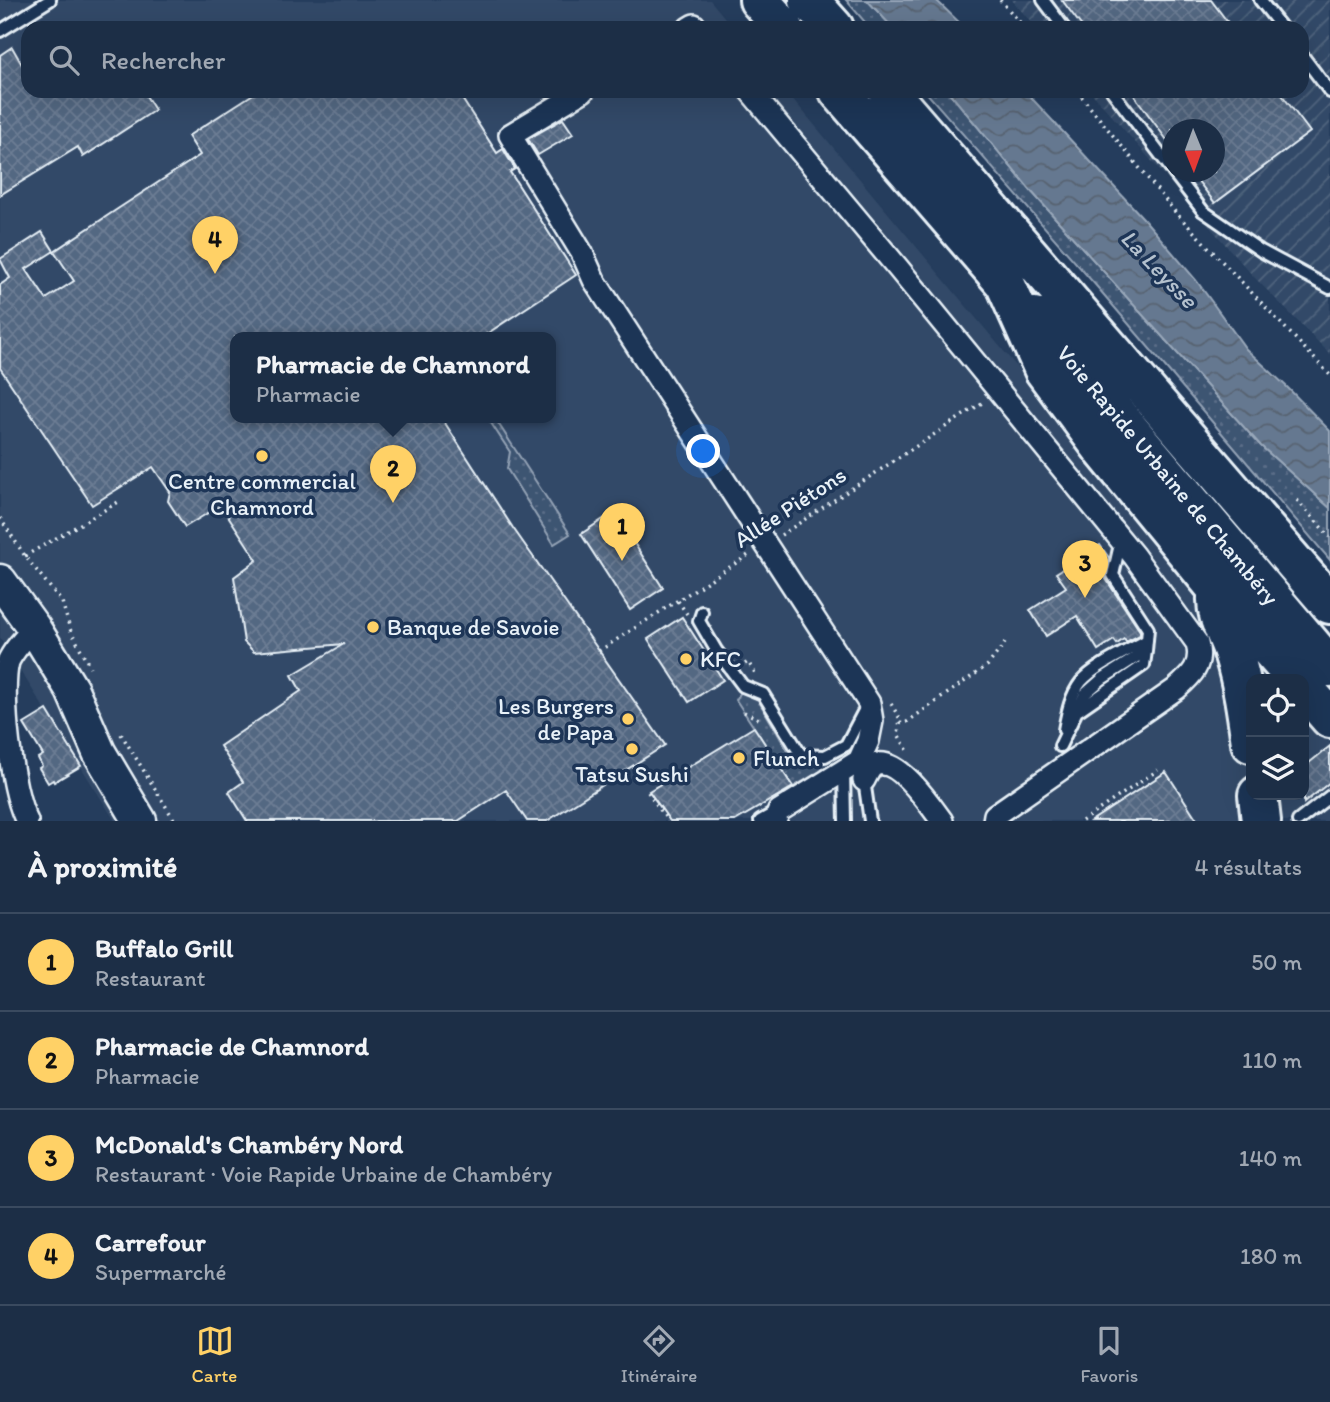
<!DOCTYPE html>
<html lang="fr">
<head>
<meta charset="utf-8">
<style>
	:root { --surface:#1c2e46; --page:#25364d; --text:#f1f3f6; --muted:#a0a8b3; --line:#3a4a5f; --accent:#ffd166 }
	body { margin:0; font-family:Itim,sans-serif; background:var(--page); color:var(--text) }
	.controls { position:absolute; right:21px; bottom:21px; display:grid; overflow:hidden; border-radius:14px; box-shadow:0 7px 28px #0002 }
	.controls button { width:63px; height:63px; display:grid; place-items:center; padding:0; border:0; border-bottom:2px solid var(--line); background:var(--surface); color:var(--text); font:35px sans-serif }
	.compass { position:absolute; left:1162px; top:119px; width:63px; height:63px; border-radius:50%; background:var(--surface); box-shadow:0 7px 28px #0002; rotate:179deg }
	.you { position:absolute; left:704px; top:452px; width:24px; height:24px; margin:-18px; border:5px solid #fff; border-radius:50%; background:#1a73e8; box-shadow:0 0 0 10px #1a73e833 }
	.badge { display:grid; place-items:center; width:46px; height:46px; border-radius:50%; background:var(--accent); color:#111; font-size:23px; font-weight:700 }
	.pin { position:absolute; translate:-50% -58px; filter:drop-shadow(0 2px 4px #0008) }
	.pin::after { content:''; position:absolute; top:37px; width:24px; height:21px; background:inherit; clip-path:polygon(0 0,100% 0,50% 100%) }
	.popup { position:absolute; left:230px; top:332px; width:326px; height:91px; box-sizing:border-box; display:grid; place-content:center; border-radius:14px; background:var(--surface); filter:drop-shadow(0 2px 5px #0005); font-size:23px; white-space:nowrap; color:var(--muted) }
	.popup b { font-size:26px; color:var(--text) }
	.popup::after { content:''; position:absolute; left:50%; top:100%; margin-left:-14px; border:14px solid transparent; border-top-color:var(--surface) }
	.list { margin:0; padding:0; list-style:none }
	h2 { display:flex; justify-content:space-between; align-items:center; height:91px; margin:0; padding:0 28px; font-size:30px }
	h2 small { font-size:23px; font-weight:400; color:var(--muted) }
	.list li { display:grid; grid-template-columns:46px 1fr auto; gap:21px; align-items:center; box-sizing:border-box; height:98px; padding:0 28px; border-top:2px solid var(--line) }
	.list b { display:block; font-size:26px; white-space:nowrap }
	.list p { margin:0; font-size:23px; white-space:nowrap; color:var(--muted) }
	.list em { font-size:23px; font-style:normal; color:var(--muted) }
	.icon { flex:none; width:38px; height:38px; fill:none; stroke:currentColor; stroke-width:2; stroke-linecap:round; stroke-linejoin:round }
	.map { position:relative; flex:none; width:1330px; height:821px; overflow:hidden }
	.search { position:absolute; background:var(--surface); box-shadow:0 7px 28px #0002; left:21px; right:21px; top:21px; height:77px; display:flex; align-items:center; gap:18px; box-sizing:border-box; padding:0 24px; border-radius:21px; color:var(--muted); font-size:26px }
	.sheet { height:483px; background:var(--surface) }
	nav { display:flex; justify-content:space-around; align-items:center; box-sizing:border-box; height:98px; border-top:2px solid var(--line); background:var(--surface); font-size:19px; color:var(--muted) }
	nav a { display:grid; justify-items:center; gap:4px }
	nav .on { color:var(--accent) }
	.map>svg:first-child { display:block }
	.built { fill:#334a68; fill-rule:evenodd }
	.industrial { fill:url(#industrial-furrows); fill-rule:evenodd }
	.grass { fill:url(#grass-dots); stroke:#93a2b5; stroke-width:2 }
	.water { fill:url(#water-waves); stroke:#99a8ba; stroke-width:2 }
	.building { fill:url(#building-cross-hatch); stroke:#e8f1f8; stroke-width:2; fill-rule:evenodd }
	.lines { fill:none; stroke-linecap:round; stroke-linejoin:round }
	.lane-casing { stroke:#e8f1f8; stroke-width:16 }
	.street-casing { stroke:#e8f1f8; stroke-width:26 }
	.secondary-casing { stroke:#e8f1f8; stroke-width:37 }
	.highway-casing { stroke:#e8f1f8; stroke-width:44 }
	.path { stroke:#e8f1f8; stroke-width:3.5; stroke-dasharray:2 5; stroke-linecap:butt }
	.lane { stroke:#1d3557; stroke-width:10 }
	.street { stroke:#1d3557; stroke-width:21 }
	.secondary { stroke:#1d3557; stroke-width:32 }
	.highway { stroke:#1d3557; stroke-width:38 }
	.poi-dot { fill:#ffd166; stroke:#1d3557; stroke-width:2.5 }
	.labels { text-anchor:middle; stroke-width:7; stroke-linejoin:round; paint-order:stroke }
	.street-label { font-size:23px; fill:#e8f1f8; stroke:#1d3557 }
	.poi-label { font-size:23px; fill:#e8f1f8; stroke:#1d3557; text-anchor:start }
	.water-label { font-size:24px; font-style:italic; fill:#b4c1ce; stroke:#1d3557 }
</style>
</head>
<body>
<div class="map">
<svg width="1330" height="821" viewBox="0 0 1330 821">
	<defs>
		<pattern id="industrial-furrows" width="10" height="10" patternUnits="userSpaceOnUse" patternTransform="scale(1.75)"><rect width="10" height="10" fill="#334a68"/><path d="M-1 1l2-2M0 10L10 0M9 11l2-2" fill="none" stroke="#51657e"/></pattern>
		<pattern id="grass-dots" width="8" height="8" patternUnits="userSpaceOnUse" patternTransform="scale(1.75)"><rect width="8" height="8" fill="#3e5472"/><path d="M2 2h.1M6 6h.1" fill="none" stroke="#5a6d87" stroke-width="1.8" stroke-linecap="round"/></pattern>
		<pattern id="water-waves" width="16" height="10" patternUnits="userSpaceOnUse" patternTransform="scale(1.75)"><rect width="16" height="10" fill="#657890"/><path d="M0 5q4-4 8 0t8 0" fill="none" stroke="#576270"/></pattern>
		<pattern id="building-cross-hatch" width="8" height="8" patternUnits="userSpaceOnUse" patternTransform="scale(1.75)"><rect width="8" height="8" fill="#536782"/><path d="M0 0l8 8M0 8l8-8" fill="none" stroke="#6c7d94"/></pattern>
	</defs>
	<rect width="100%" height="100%" fill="#253d5d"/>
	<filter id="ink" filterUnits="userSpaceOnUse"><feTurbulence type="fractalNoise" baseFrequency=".0143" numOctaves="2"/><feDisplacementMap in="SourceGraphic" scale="14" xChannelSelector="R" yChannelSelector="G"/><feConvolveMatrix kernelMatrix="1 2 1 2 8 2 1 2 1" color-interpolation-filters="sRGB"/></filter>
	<g filter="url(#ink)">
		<path class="built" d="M0,0H710L733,28H28V91H786L1278,679H1251V795H1304V710L1330,741V821H115L0,638ZM236,337H550V417H236Z"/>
		<path class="industrial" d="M1012,0H1330V354L1254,277L1090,91H1302V28H1036ZM1172,130H1214V172H1172Z"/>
		<path class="grass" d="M846,0H867L893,28H870Z
			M925,91H948L1031,191L1261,446L1330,508V560L1098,288Z
			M487,417H494L570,534L554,544L507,469L510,452Z
			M742,690L758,700L792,758L818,760L822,770L793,787L736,700Z"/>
		<path class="water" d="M867,0H936L965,28H893Z
			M948,91H1025L1143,218L1196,280L1246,349L1286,386L1330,431V508L1261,446L1031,191Z"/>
		<path class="building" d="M1062,0H1211L1232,28H1083Z
			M12,47L28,75V91H143L155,110L83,157L78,147L0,195V55Z
			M258,91H457L497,153L503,149L515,169L510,172L576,275L482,337H235V417H441L513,528L665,745L547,821H527L506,790L458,821H247L229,792L243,782L220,746L301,691L292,675L344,644L254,652L244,642L234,577L257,560L221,505L185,527L168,501L170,492L153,467L92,505L0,368V285L10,278L0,259L42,232L54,251L116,210L200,155L188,136ZM54,251L74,281L46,299L26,269Z
			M1131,91H1279L1310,132L1215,203L1191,172H1214V130H1172V147Z
			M563,119L573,134L538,155L528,139Z
			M614,512L663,588L630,610L581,534Z
			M1100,545L1109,558L1107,567L1103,569L1106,579L1140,631V635L1126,642L1124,639L1117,644L1114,640L1098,650L1077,616L1046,636L1030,610L1066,587L1056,573Z
			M682,617L723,680L689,702L648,639Z
			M47,710L81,766L54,782L53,780L48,783L39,768L42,766L38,758L43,755L24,724Z
			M754,727L793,787L735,821H670L649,791Z
			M1330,746V782L1304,803V767Z
			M1166,772L1198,821H1091Z"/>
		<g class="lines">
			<defs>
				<path id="lane" d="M1043,0L1064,28
					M1260,0L1282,28
					M0,31L50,0
					M1302,55L1330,92
					M1112,91L1172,170
					M1173,172L1203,211L1261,251L1330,288
					M702,612L699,621L716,650L743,686L763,694L801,755L825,756L846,745L867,705
					M1079,710L1144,665L1146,651
					M1064,730C1067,714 1070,696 1081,682C1094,666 1128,651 1147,640
					M1060,746L1085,694L1102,679L1146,651L1148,629L1113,575L1121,540
					M844,771L845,821
					M867,778L864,780L870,821
					M760,821L776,812
					M1298,821L1330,796"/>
				<path id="street" d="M689,28L694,25L696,28
					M583,91L510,135L582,253L594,280L869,703L872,721L868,741L859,761L779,811L775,821
					M750,91L898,268L1134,556L1197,643C1203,665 1192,675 1176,689L995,815L994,821
					M864,780C867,774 871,765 878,764C900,760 931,806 942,821
					M27,821C11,792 0,693 8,662C13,650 25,638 34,628"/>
				<path id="secondary" d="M0,581L34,628L72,690L99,752L140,821"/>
				<path id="highway" d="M759,0L784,28
					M809,0L834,28
					M839,91L1005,283L1044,370L1104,451L1217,589L1296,679
					M888,91L1330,604
					M1034,317L1330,667
					M1217,597C1216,619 1228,634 1234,655C1243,684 1247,714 1251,743
					M1304,688L1330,718
					M1258,795L1261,821"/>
			</defs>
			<use href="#lane" class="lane-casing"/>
			<use href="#street" class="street-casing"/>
			<use href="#secondary" class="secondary-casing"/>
			<use href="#highway" class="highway-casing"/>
			<path class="path" d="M1000,0L1025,28
				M1077,91L1176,213L1330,375
				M1297,500L1330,537
				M0,518L25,556L62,602L70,629L90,667
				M781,535L982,403
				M25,556L120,501
				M678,601L687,614
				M599,651L750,554
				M745,664L748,662L757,676
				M891,704L900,719L898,734L909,753
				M744,712L761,720
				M900,723L904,724L988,665L1005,643
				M121,734L175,821
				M648,792L668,821
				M1082,821L1158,770"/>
			<use href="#lane" class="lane"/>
			<use href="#street" class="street"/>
			<use href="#secondary" class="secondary"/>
			<use href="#highway" class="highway"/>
		</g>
	</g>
	<g class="poi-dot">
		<circle cx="262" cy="456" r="7"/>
		<circle cx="373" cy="627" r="7"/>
		<circle cx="686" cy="659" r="7"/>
		<circle cx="628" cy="719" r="7"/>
		<circle cx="632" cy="749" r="7"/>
		<circle cx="739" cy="758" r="7"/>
	</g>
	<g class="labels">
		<g class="street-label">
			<text transform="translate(1168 475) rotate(50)" y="8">Voie Rapide Urbaine de Chambéry</text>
			<text transform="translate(790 507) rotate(-33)" y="8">Allée Piétons</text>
		</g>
		<g class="poi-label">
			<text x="262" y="489" text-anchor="middle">Centre commercial<tspan x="262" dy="26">Chamnord</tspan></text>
			<text x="387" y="635">Banque de Savoie</text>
			<text x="700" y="667">KFC</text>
			<text x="614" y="714" text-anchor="end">Les Burgers<tspan x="614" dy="26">de Papa</tspan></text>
			<text x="753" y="766">Flunch</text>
			<text x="632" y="782" text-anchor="middle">Tatsu Sushi</text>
		</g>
		<g class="water-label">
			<text transform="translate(1159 269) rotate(46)" y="8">La Leysse</text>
		</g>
	</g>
</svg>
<div class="controls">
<button><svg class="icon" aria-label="locate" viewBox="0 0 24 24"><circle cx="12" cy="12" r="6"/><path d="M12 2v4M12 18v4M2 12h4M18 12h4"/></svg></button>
<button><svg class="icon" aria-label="layers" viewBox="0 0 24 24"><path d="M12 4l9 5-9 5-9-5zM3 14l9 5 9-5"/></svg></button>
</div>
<svg class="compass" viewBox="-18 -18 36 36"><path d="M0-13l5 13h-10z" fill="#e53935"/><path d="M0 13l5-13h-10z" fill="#a0a8b3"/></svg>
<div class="you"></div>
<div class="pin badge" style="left:622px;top:561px">1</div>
<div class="pin badge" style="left:393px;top:503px">2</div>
<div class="popup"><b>Pharmacie de Chamnord</b>Pharmacie</div>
<div class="pin badge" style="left:1085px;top:598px">3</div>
<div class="pin badge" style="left:215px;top:274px">4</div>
<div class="search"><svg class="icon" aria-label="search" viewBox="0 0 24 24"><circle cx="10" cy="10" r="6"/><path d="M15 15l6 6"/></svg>Rechercher</div>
</div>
<section class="sheet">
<h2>À proximité<small>4 résultats</small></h2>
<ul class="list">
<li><span class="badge">1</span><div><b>Buffalo Grill</b><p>Restaurant</p></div><em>50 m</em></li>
<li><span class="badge">2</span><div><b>Pharmacie de Chamnord</b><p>Pharmacie</p></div><em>110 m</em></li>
<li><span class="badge">3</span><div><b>McDonald's Chambéry Nord</b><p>Restaurant · Voie Rapide Urbaine de Chambéry</p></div><em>140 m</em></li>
<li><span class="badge">4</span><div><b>Carrefour</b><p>Supermarché</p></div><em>180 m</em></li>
</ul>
</section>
<nav>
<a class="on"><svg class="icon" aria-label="map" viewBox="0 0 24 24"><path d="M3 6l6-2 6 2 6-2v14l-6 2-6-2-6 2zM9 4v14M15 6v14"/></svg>Carte</a>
<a><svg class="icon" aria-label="directions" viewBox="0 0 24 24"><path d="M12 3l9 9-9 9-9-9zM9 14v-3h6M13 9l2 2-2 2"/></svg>Itinéraire</a>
<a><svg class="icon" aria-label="saved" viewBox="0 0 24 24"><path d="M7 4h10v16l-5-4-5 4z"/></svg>Favoris</a>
</nav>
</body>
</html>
